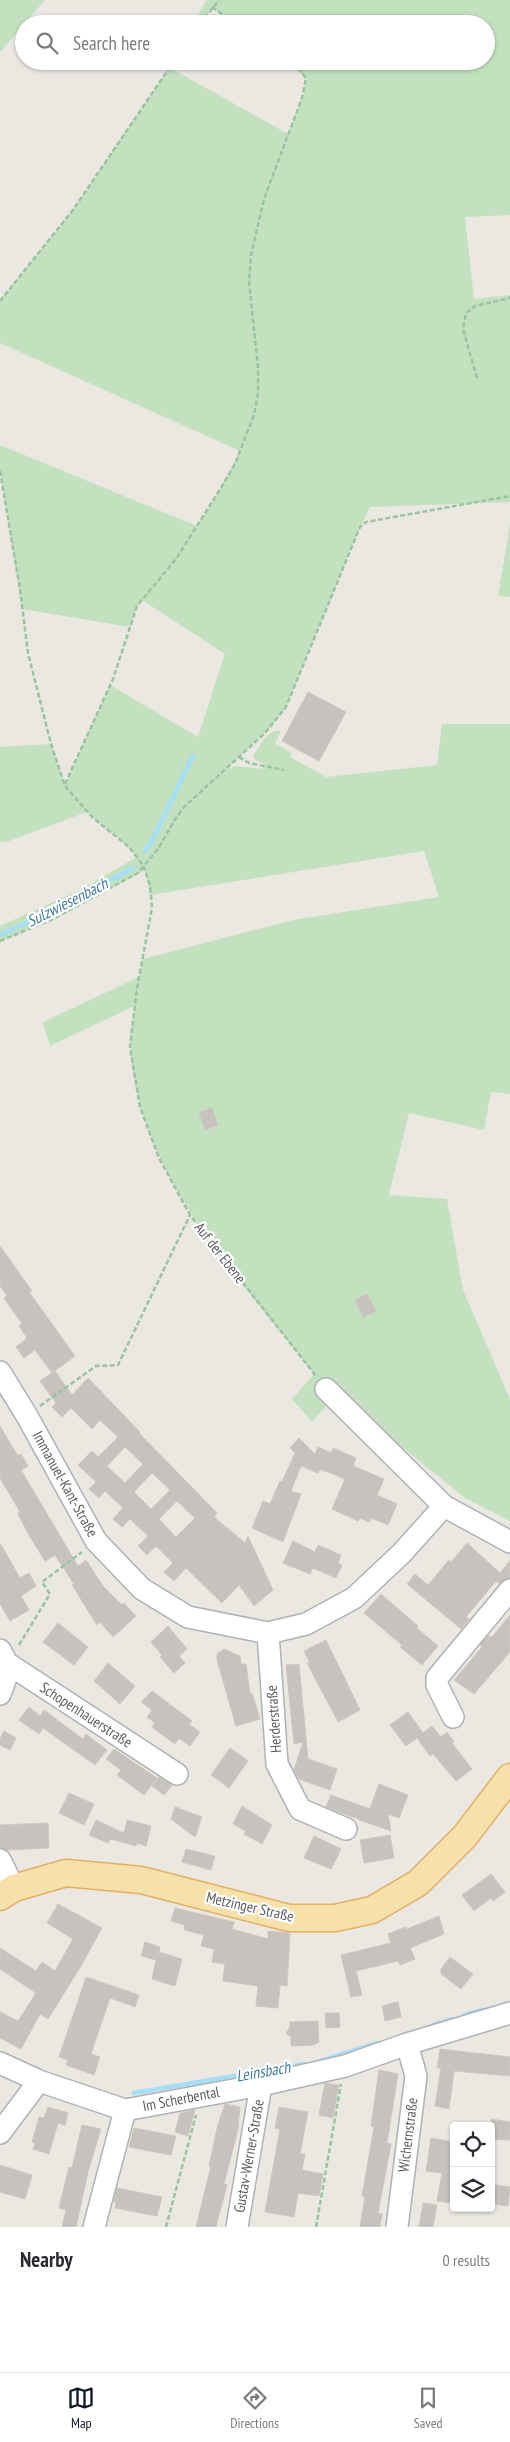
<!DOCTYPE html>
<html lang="en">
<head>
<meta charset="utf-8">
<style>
	:root { --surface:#fff; --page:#f7f7f7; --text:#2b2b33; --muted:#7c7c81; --line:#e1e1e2; --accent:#111827 }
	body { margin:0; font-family:"PT Sans Narrow",sans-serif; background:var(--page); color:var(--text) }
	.controls { position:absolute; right:15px; bottom:15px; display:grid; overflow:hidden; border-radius:5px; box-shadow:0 1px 4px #0004 }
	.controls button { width:45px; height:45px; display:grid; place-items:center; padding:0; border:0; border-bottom:1px solid var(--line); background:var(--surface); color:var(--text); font:25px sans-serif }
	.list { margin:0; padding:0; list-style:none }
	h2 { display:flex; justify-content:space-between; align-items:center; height:65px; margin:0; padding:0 20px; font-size:21px }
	h2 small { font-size:16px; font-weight:400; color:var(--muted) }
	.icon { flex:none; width:28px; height:28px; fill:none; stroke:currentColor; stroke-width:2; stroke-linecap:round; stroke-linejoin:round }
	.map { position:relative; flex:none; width:510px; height:2227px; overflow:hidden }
	.search { position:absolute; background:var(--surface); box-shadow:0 1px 4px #0004; left:15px; right:15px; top:15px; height:55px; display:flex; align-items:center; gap:12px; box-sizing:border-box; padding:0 18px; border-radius:28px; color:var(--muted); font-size:19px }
	.sheet { height:145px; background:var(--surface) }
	nav { display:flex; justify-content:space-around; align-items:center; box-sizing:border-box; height:70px; border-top:1px solid var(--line); background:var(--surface); font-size:14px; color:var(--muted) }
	nav a { display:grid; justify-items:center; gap:2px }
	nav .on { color:var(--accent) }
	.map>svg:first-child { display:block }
	.green { fill:#c3e1bf }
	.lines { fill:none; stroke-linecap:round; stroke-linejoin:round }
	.stream { stroke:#a5def7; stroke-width:4.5 }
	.building { fill:#c6c2bd; stroke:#cfc8c0; fill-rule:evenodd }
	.minor-casing { stroke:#afb2b5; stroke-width:24 }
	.major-casing { stroke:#e4ae61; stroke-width:29 }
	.path { stroke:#9ac4a0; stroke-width:2.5; stroke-dasharray:5 2.5; stroke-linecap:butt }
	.minor { stroke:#fff; stroke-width:21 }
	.major { stroke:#f7e1aa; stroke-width:26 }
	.labels { text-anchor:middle; stroke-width:4.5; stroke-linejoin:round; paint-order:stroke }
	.street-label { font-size:15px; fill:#595e61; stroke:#fff }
	.water-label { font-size:16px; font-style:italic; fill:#427b9e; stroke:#fff }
</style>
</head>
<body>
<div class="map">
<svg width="510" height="2227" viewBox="0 0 510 2227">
	<rect width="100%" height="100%" fill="#ebe7e1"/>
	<path class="green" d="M0,0H45L0,52Z
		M207,0H510V215L465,217L474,299L510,295V502L370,507L354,541L286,707L273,725L225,770L236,766L262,769L264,764L255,760L253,756L264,739L273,731H281L275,743L292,753L290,757L326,777L437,765L442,724H510V1094L491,1092L484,1130L409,1113L389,1195L447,1199L463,1290L510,1399V1521L465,1498L392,1439L342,1388L312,1422L292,1399L314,1374C240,1279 137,1173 130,1047C129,1034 133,1019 134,1006L50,1046L43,1022L139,977L143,959L293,920L439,897L424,851L150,895L145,870L53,919L0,941V926L82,889L137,857L129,847L87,812L9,841L0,842V747L51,744L65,785L110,685L198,737L225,654L142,600L137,606L130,627L22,609L0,471V445L197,526L219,491L240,451L0,343V301L73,210L169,68L167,65L169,61H174L170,68L288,134L302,98L306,79L290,61H486V24H236L212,8L200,24H192Z
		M510,524V597L498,596Z"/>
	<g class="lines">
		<path class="stream" d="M145,851L152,841L193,756
			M0,935L60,908L133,868
			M464,2015L482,2010
			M433,2025L453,2019
			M318,2062L377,2043
			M134,2093L305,2064"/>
	</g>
	<path class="building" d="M308,692L346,712L319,761L282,741Z
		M212,1108L218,1125L205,1130L199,1112Z
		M0,1246L32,1291L29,1292L75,1356L52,1373L35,1350L24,1358L16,1347L27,1338L19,1326L22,1324L4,1298L7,1296L0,1286Z
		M367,1294L376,1311L363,1317L355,1300Z
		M55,1371L72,1395L88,1378L140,1432L139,1433L217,1513L214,1517L245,1543L248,1536L273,1590L254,1606L239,1585L222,1603L186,1568L174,1581L164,1572L173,1563L156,1546L147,1555L138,1546L148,1536L130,1519L122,1527L113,1519L123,1508L105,1491L99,1498L89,1489L96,1482L78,1465L92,1451L98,1457L118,1437L100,1420L92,1429L71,1408L62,1417L52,1407L56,1403L40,1381ZM125,1447L143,1464L125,1483L107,1466ZM152,1473L170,1490L151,1509L134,1492ZM177,1501L195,1518L176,1537L159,1519Z
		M0,1426L18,1456L21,1454L28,1466L21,1470L78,1566L86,1560L103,1586L122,1605L124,1603L136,1616L113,1637L100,1622L97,1625L72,1585L74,1584L55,1555L45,1561L30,1537L18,1514L20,1512L0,1478Z
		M299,1438L315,1454L318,1447L331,1453L333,1448L356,1458L353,1466L384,1479L377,1495L397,1504L388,1525L371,1518L369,1522L360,1518L358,1521L332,1509L345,1479L320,1469L318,1473L301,1466L291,1491L301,1494L283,1542L252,1528L263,1501L270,1504L280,1481L282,1482L295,1453L290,1448Z
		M293,1541L315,1552L318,1545L341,1555L338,1563L342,1565L336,1578L313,1568L310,1574L283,1563Z
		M0,1543L20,1578L29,1573L36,1586L21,1596L29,1610L10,1621L0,1604Z
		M467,1543L500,1573L510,1561V1578L499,1583L496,1581L466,1617L469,1619L461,1629L407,1584L415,1574L428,1585L449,1560L451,1562Z
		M381,1594L418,1626L417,1628L438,1646L422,1665L400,1647L402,1645L364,1613Z
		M510,1615V1652L474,1694L454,1680L482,1647L480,1645L488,1636L492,1637Z
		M58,1623L88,1647L74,1665L43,1642Z
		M168,1626L187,1649L179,1656L185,1663L174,1673L160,1657L162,1655L151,1642Z
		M326,1640L360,1710L338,1722L307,1663H310L304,1651Z
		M224,1649L240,1656L241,1664H246L250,1694L252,1693L260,1719L236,1726L217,1660V1654Z
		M108,1663L135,1686L120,1704L94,1681Z
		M299,1664L308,1759L337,1769L330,1790L299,1779L294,1770L303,1742L294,1744L286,1665Z
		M152,1691L192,1721L189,1724L200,1732L190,1746L179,1738L175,1744L152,1727L155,1723L147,1717L152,1710L141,1702Z
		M29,1707L40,1716L44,1710L83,1739L86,1734L107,1750L95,1765L43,1728L39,1734L19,1720Z
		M408,1712L423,1733L432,1726L441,1737L447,1732L454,1742L452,1743L472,1769L456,1781L433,1754L430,1756L417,1738L406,1746L390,1725Z
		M4,1731L16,1738L10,1750L0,1745V1739Z
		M230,1748L248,1761L229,1788L211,1775Z
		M114,1749L157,1778L144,1795L117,1775L121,1770L106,1759Z
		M159,1777L172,1785L164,1795L152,1786Z
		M379,1784L408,1795L399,1818L388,1814L391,1831L357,1819L356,1815L355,1818L326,1807L331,1795L370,1809Z
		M69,1793L94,1804L84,1825L59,1813Z
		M242,1806L272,1825L262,1844L244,1834L246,1831L233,1824Z
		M175,1807L202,1817L195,1837L171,1819Z
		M96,1820L124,1833L127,1820L151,1826L146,1846L137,1843L136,1846L110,1839L108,1843L89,1835Z
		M48,1823L49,1848L7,1850L0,1848V1825Z
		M390,1835L394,1858L364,1863L360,1840Z
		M314,1836L341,1849L331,1869L304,1858Z
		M186,1849L215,1856L211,1870L182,1862Z
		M491,1874L505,1892L493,1901L491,1898L474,1911L462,1895Z
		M58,1904L102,1928L81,1966L48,2019L40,2014L21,2049L0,2038V2012L18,2021L36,1993L0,1969V1948L36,1971L42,1962L55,1971L73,1939L47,1923Z
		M175,1908L234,1922L232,1929L268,1939V1931L290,1933L287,1986L280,1985L278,2008L256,2006L258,1986L223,1981L225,1964L212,1962L214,1949L201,1946L204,1935L184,1930L185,1925L171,1921Z
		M439,1916L444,1934L410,1948L415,1959L400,1965L398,1961L356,1971L362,1995L351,1997L341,1955L391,1943L388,1934L406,1927L407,1929Z
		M145,1942L160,1947L159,1952L182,1959L175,1986L152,1979L156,1960L141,1956Z
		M450,1957L473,1974L461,1989L441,1974V1969Z
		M86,1977L139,1995L135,2007L110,1998L91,2054L100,2057L94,2075L66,2065L68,2060L59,2057Z
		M398,2002L401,2017L385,2021L382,2006Z
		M325,2013H339L340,2027L326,2028Z
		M318,2021L319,2042L314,2045L291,2046V2037L286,2033L290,2027V2022Z
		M440,2049L510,2057V2076L454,2071L449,2109L435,2106L441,2068H437Z
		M379,2070L398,2074L387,2143L391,2144L378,2213L382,2214L380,2227H360L365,2197L362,2196L374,2127L371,2126Z
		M325,2083L339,2085L333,2118L319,2115Z
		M225,2104L240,2107L238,2129L224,2184L227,2185L216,2227H196L211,2166H209L218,2124Z
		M48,2107L68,2113L65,2125L58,2123L49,2154L33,2149L35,2143L32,2142L39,2117L44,2118Z
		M279,2107L308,2112L300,2154H305L302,2170L323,2174L319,2196L298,2193L294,2217L265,2212L280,2129L275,2128Z
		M195,2110L188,2136L175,2132L180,2113Z
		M491,2119L510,2122V2140L491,2139Z
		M82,2125L101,2129L88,2172L76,2227H62L66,2210L59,2208L69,2167L72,2168Z
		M134,2128L176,2136L171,2155L129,2147Z
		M431,2138L454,2142V2202L452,2203L437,2201L442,2173L426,2171Z
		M0,2165L32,2175L25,2199L0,2192Z
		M497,2185L510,2187L508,2206L491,2204V2186Z
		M117,2188L162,2197L157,2216L115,2208L116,2203L114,2202Z
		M423,2203L437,2205L433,2227H419Z"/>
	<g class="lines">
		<defs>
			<path id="minor" d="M0,1372L27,1416L96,1541L142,1589L188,1617L268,1633L306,1624L354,1598L401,1554L444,1506
				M326,1389L444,1506L510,1542
				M268,1633L277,1764L300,1809L346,1829
				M0,1650L7,1663L177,1774
				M0,1694L7,1675V1663
				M453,1717L437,1685V1678L510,1590
				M0,1860L14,1888
				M0,2063L39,2081L125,2110L261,2085L345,2066L407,2044L510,2013
				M0,2133L39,2081
				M94,2227L125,2110
				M237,2227L261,2085
				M397,2227L416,2076L407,2044"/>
			<path id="major" d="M0,1897L14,1888L66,1873L141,1880L289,1918H335L372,1910L418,1883L465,1836L510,1777"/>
		</defs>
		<use href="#minor" class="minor-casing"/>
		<use href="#major" class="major-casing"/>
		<path class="path" d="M212,7L236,24
			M200,24L219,0
			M0,301L73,210L174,61
			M477,378L463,329L466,313L475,306L510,298
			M0,471L20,589L28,653L51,744L65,786L92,817L129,847L143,865L150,885L152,908L137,988L130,1047L140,1107L159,1158L190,1215L316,1376
			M239,757L249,763L284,770
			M65,784L113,679L137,606L176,559L219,491L235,464L254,415L258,393V367L249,282L251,255L264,199L302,98L306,78L296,66L290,61
			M0,941L53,919L138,873L158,849L174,821L184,807L264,734L286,707L360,527L366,522L510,496
			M40,1406L96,1366L118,1365L190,1215
			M19,1645L50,1594L42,1582L82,1552
			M166,2227L196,2115
			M316,2227L341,2084"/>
		<use href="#minor" class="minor"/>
		<use href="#major" class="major"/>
	</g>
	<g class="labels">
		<g class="street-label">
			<text transform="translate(220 1253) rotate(52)" y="5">Auf der Ebene</text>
			<text transform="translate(65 1484) rotate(61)" y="5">Immanuel-Kant-Straße</text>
			<text transform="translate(86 1715) rotate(33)" y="5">Schopenhauerstraße</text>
			<text transform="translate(274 1719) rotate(-94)" y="5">Herderstraße</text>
			<text transform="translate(250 1907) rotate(13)" y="5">Metzinger Straße</text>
			<text transform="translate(181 2099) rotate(-11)" y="5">Im Scherbental</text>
			<text transform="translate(408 2135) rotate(-83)" y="5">Wichernstraße</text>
			<text transform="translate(249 2156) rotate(-80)" y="5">Gustav-Werner-Straße</text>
		</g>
		<g class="water-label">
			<text transform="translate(67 902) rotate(-27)" y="6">Sulzwiesenbach</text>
			<text transform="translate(263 2071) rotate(-10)" y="6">Leinsbach</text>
		</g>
	</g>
</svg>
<div class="controls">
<button><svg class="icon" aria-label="locate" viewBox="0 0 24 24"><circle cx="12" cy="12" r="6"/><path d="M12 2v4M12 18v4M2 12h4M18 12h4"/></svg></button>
<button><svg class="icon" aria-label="layers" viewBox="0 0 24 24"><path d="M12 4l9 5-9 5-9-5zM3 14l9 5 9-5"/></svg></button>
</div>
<div class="search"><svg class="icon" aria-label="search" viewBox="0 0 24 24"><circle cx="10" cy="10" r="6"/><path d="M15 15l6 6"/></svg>Search here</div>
</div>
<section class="sheet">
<h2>Nearby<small>0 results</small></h2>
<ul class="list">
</ul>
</section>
<nav>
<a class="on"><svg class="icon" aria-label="map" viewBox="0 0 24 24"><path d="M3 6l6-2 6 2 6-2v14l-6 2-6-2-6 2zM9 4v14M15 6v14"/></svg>Map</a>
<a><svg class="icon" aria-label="directions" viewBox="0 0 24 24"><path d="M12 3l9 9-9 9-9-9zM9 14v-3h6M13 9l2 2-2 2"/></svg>Directions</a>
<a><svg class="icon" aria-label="saved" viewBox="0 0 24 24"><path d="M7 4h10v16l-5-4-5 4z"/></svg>Saved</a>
</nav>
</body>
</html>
